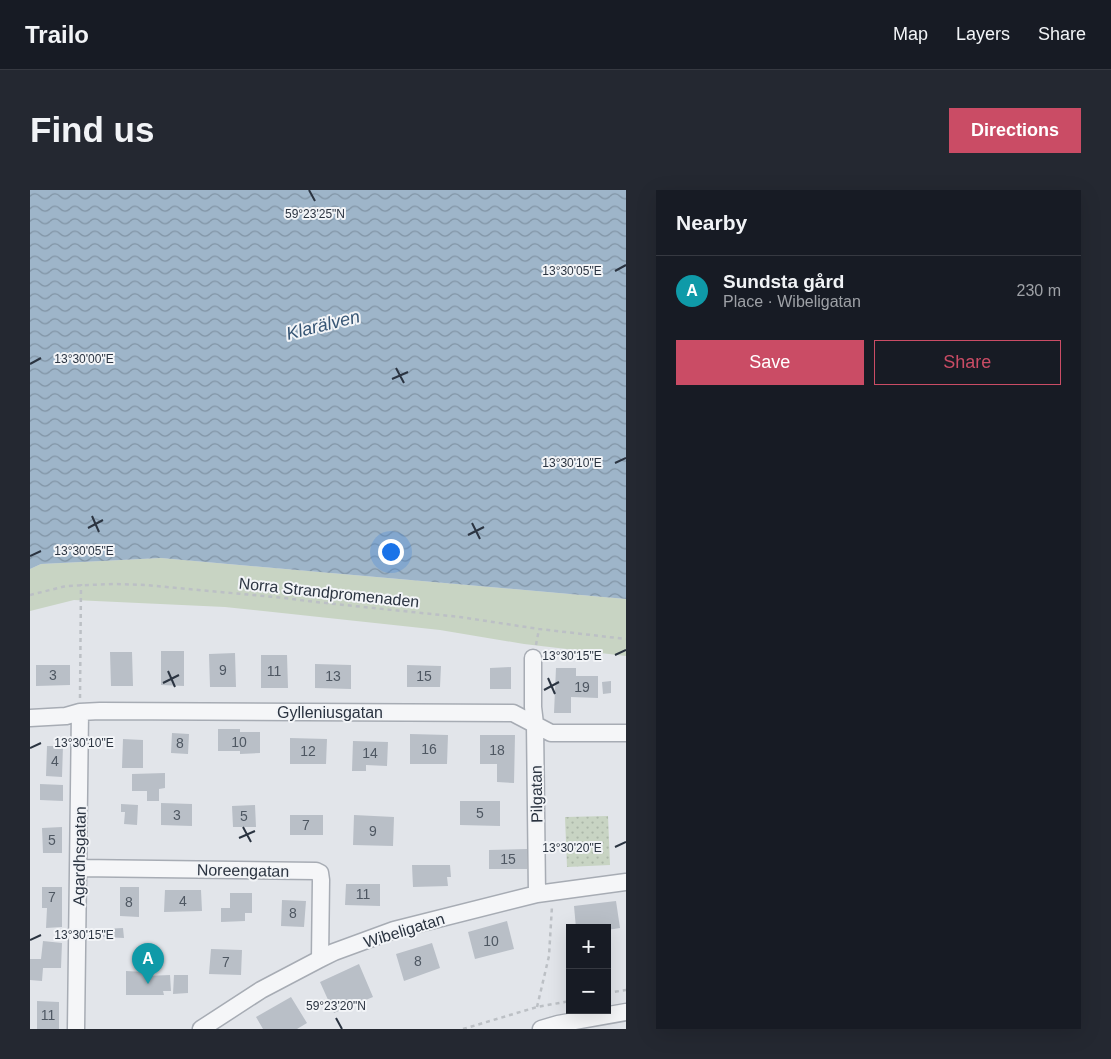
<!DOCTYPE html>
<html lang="en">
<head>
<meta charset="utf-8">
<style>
	:root { --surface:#171b24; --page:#242831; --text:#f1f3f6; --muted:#9ea1a6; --line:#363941; --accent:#ca4c65 }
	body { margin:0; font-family:Arial,sans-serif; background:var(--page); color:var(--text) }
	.controls { position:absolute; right:15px; bottom:15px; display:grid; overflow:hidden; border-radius:0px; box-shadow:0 5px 20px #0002 }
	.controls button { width:45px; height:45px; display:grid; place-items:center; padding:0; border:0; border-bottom:1px solid var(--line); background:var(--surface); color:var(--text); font:25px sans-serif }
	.you { position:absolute; left:360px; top:361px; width:18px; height:18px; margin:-12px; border:4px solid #fff; border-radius:50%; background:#1a73e8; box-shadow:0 0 0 8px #1a73e833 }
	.badge { display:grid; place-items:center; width:32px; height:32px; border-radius:50%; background:var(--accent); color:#fff; font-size:16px; font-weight:700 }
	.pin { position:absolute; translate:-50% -41px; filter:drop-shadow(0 1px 2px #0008) }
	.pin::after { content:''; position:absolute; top:26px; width:18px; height:15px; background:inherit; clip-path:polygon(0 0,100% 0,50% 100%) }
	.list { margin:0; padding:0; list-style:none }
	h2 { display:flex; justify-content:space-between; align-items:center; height:65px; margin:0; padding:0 20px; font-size:21px }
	h2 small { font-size:16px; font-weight:400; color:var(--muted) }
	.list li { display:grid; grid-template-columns:32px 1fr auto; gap:15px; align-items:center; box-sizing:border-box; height:70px; padding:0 20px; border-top:1px solid var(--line) }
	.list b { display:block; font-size:19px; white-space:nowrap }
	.list p { margin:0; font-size:16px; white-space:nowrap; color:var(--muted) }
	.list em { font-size:16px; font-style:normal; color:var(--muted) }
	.actions { display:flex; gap:10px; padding:15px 20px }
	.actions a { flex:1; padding:11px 0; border:1px solid var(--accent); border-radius:0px; text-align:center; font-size:18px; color:var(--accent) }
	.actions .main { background:var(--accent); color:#fff }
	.map { position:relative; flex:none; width:596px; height:839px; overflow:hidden; border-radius:0px }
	header { display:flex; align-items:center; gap:30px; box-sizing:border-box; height:70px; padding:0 25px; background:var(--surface); border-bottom:1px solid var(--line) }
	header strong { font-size:24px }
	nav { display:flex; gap:28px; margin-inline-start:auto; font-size:18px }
	.intro { display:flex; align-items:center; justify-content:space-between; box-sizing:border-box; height:120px; padding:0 30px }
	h1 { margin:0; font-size:35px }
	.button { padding:12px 22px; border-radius:0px; background:var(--accent); color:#fff; font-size:18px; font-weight:700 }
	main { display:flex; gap:30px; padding:0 30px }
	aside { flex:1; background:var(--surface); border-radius:0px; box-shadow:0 5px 20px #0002 }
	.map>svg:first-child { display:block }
	.green { fill:#c8d4c3 }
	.park { fill:url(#park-dots) }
	.water { fill:url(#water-waves) }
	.building { fill:#b9bfc7 }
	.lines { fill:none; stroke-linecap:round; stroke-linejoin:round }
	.minor-casing { stroke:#a7acb4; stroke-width:19 }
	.path { stroke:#bcc0c5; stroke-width:2.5; stroke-dasharray:4 4; stroke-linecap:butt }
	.minor { stroke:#f5f6f8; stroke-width:16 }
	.ticks { fill:none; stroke:#2b3441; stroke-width:2 }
	.labels { text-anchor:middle; stroke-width:4; stroke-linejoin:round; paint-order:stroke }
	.number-label { font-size:14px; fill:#4e5762 }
	.street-label { font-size:16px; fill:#2b3441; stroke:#f2f4f7 }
	.water-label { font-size:18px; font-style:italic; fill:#365574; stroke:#f2f4f7 }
	.ticks-label { font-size:12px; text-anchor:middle; fill:#2b3441; stroke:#f2f4f7; stroke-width:4; stroke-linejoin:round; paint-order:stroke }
</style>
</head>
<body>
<header>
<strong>Trailo</strong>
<nav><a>Map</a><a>Layers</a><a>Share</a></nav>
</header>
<div class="intro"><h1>Find us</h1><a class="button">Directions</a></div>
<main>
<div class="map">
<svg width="596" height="839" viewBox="0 0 596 839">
	<defs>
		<pattern id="park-dots" width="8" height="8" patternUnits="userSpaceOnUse" patternTransform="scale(1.25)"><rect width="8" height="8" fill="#c8d4c3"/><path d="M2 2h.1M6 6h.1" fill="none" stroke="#acb7a9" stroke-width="1.8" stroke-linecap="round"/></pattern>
		<pattern id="water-waves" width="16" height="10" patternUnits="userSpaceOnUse" patternTransform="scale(1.25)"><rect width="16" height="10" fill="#9eb5c9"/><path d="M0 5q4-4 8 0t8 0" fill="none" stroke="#8194a5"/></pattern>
	</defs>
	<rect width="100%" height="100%" fill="#e2e5ea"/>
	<path class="green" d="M131,368L596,409V466L494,454L410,440L195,417L44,410L0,421V379L11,374Z"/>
	<path class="park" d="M578,626L580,675L537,677L535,627Z"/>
	<path class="water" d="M0,0H596V409L131,368L11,374L0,379Z"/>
	<path class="building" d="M131,461H154V496L131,495Z
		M80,462H102L103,496H81Z
		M205,463L206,497H180L179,464Z
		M231,465H257L258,498H231Z
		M285,474L321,475V499L285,498Z
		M6,475H40V495L6,496Z
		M377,475L411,476L410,497H377Z
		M481,477V499H460V478Z
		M526,478H546V486H568V508L541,507V523H524Z
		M581,491V503L573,504L572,492Z
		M188,539H210V542H230V563L210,564V561H188Z
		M142,543L159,544L158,564L141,563Z
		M380,544L418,545L417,574H380Z
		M450,545H485L484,593L467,592V574H450Z
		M260,548L297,549L296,574H260Z
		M93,549L113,550V578H92Z
		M323,551L358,552L357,576L336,575V581H322Z
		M17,556H33L32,587L16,586Z
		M135,583V598L129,599V611H117V601H102V584Z
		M10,594L33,595V611L10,610Z
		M430,611H470V636L430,635Z
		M131,613L162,614V636L131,635Z
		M91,614L108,615L107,635L94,634L95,622H91Z
		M225,615L226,637H203L202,616Z
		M260,625H293V645H260Z
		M324,625L364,627L363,656L323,655Z
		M32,637V663H13L12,638Z
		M497,659V679H459V660Z
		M382,675H420L421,687H417L418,696L383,697Z
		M316,694H350V716L315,715Z
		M12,697H32V737L16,738L17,718H12Z
		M90,697H109V727L90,726Z
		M135,700H171L172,721L134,722Z
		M200,703H222V723H215V731L191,732V718H200Z
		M252,710L276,711L274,737L251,736Z
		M586,711L590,738L577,740V738H546L544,716Z
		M477,731L484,759L445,769L438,742Z
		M93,738L94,748L73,747V739Z
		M13,751L32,753L31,778H13L12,791L0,790V769H11Z
		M402,753L410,778L374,791L366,764Z
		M181,759L212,760L211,785L179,784Z
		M329,774L343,807L304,823L290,792Z
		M96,781L115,782V786L140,785L141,801H133L134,805H96Z
		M144,785H158V803L143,804Z
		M261,807L277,833L267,839H233L226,827Z
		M7,811L29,812V839H7Z"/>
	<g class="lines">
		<defs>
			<path id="minor" d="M503,468V517L505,534L507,704
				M0,528L36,526L50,522L70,521L483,523L521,543H596
				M49,678L286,681L290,683L291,690L290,769
				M46,839L50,522
				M171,839L231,800L290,769L304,762L364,740L507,704L596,692
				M511,839L528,834L596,822"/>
		</defs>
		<use href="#minor" class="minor-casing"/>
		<path class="path" d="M0,405L36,396L83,394L115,395L255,408L286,412L430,427L509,439L596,449
			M506,455L509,439
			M50,508L51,394
			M577,803L596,800
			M507,817L519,766L522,716
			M433,839L507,817L540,811"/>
		<use href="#minor" class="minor"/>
	</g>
	<path class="ticks" d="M279,0L285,11M585,81L596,75M0,174L11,168M366,178L374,193M362,189L378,182M585,273L596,268M62,326L69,342M442,333L450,349M58,338L73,330M438,345L454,337M0,366L11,361M585,465L596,460M138,481L145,497M518,488L525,504M133,493L149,485M514,500L529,492M0,558L11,553M213,637L221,652M209,648L225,641M585,657L596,652M0,750L11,745M306,828L312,839"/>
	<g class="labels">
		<g class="number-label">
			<text x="193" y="485">9</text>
			<text x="244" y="486">11</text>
			<text x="23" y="490">3</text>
			<text x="303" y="491">13</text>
			<text x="394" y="491">15</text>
			<text x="552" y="502">19</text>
			<text x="209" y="557">10</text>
			<text x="150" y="558">8</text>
			<text x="399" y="564">16</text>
			<text x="467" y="565">18</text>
			<text x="278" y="566">12</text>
			<text x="340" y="568">14</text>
			<text x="25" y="576">4</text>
			<text x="450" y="628">5</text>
			<text x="147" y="630">3</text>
			<text x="214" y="631">5</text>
			<text x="276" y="640">7</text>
			<text x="343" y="646">9</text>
			<text x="22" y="655">5</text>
			<text x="478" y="674">15</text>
			<text x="333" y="709">11</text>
			<text x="22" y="712">7</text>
			<text x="153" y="716">4</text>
			<text x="99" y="717">8</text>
			<text x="263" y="728">8</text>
			<text x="461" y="756">10</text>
			<text x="388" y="776">8</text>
			<text x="196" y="777">7</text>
			<text x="18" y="830">11</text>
		</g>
		<g class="street-label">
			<text transform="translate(299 402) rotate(6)" y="6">Norra Strandpromenaden</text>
			<text x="300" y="528">Gylleniusgatan</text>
			<text transform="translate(506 604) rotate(-91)" y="6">Pilgatan</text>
			<text transform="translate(49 666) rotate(-89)" y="6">Agardhsgatan</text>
			<text transform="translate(213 680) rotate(1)" y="6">Noreengatan</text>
			<text transform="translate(374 740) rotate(-17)" y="6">Wibeligatan</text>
		</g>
		<g class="water-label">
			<text transform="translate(293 135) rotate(-14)" y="6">Klarälven</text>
		</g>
	</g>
	<g class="ticks-label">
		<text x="285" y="28">59°23'25"N</text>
		<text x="542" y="85">13°30'05"E</text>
		<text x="54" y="173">13°30'00"E</text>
		<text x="542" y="277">13°30'10"E</text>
		<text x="54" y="365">13°30'05"E</text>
		<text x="542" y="470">13°30'15"E</text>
		<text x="54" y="557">13°30'10"E</text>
		<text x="542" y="662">13°30'20"E</text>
		<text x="54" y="749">13°30'15"E</text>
		<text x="306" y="820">59°23'20"N</text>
	</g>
</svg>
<div class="controls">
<button>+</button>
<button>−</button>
</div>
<div class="you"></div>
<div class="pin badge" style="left:118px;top:794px;background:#0f9aa8">A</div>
</div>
<aside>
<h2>Nearby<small></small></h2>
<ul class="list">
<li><span class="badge" style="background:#0f9aa8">A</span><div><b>Sundsta gård</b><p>Place · Wibeligatan</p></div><em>230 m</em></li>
</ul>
<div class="actions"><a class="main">Save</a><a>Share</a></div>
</aside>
</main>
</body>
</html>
